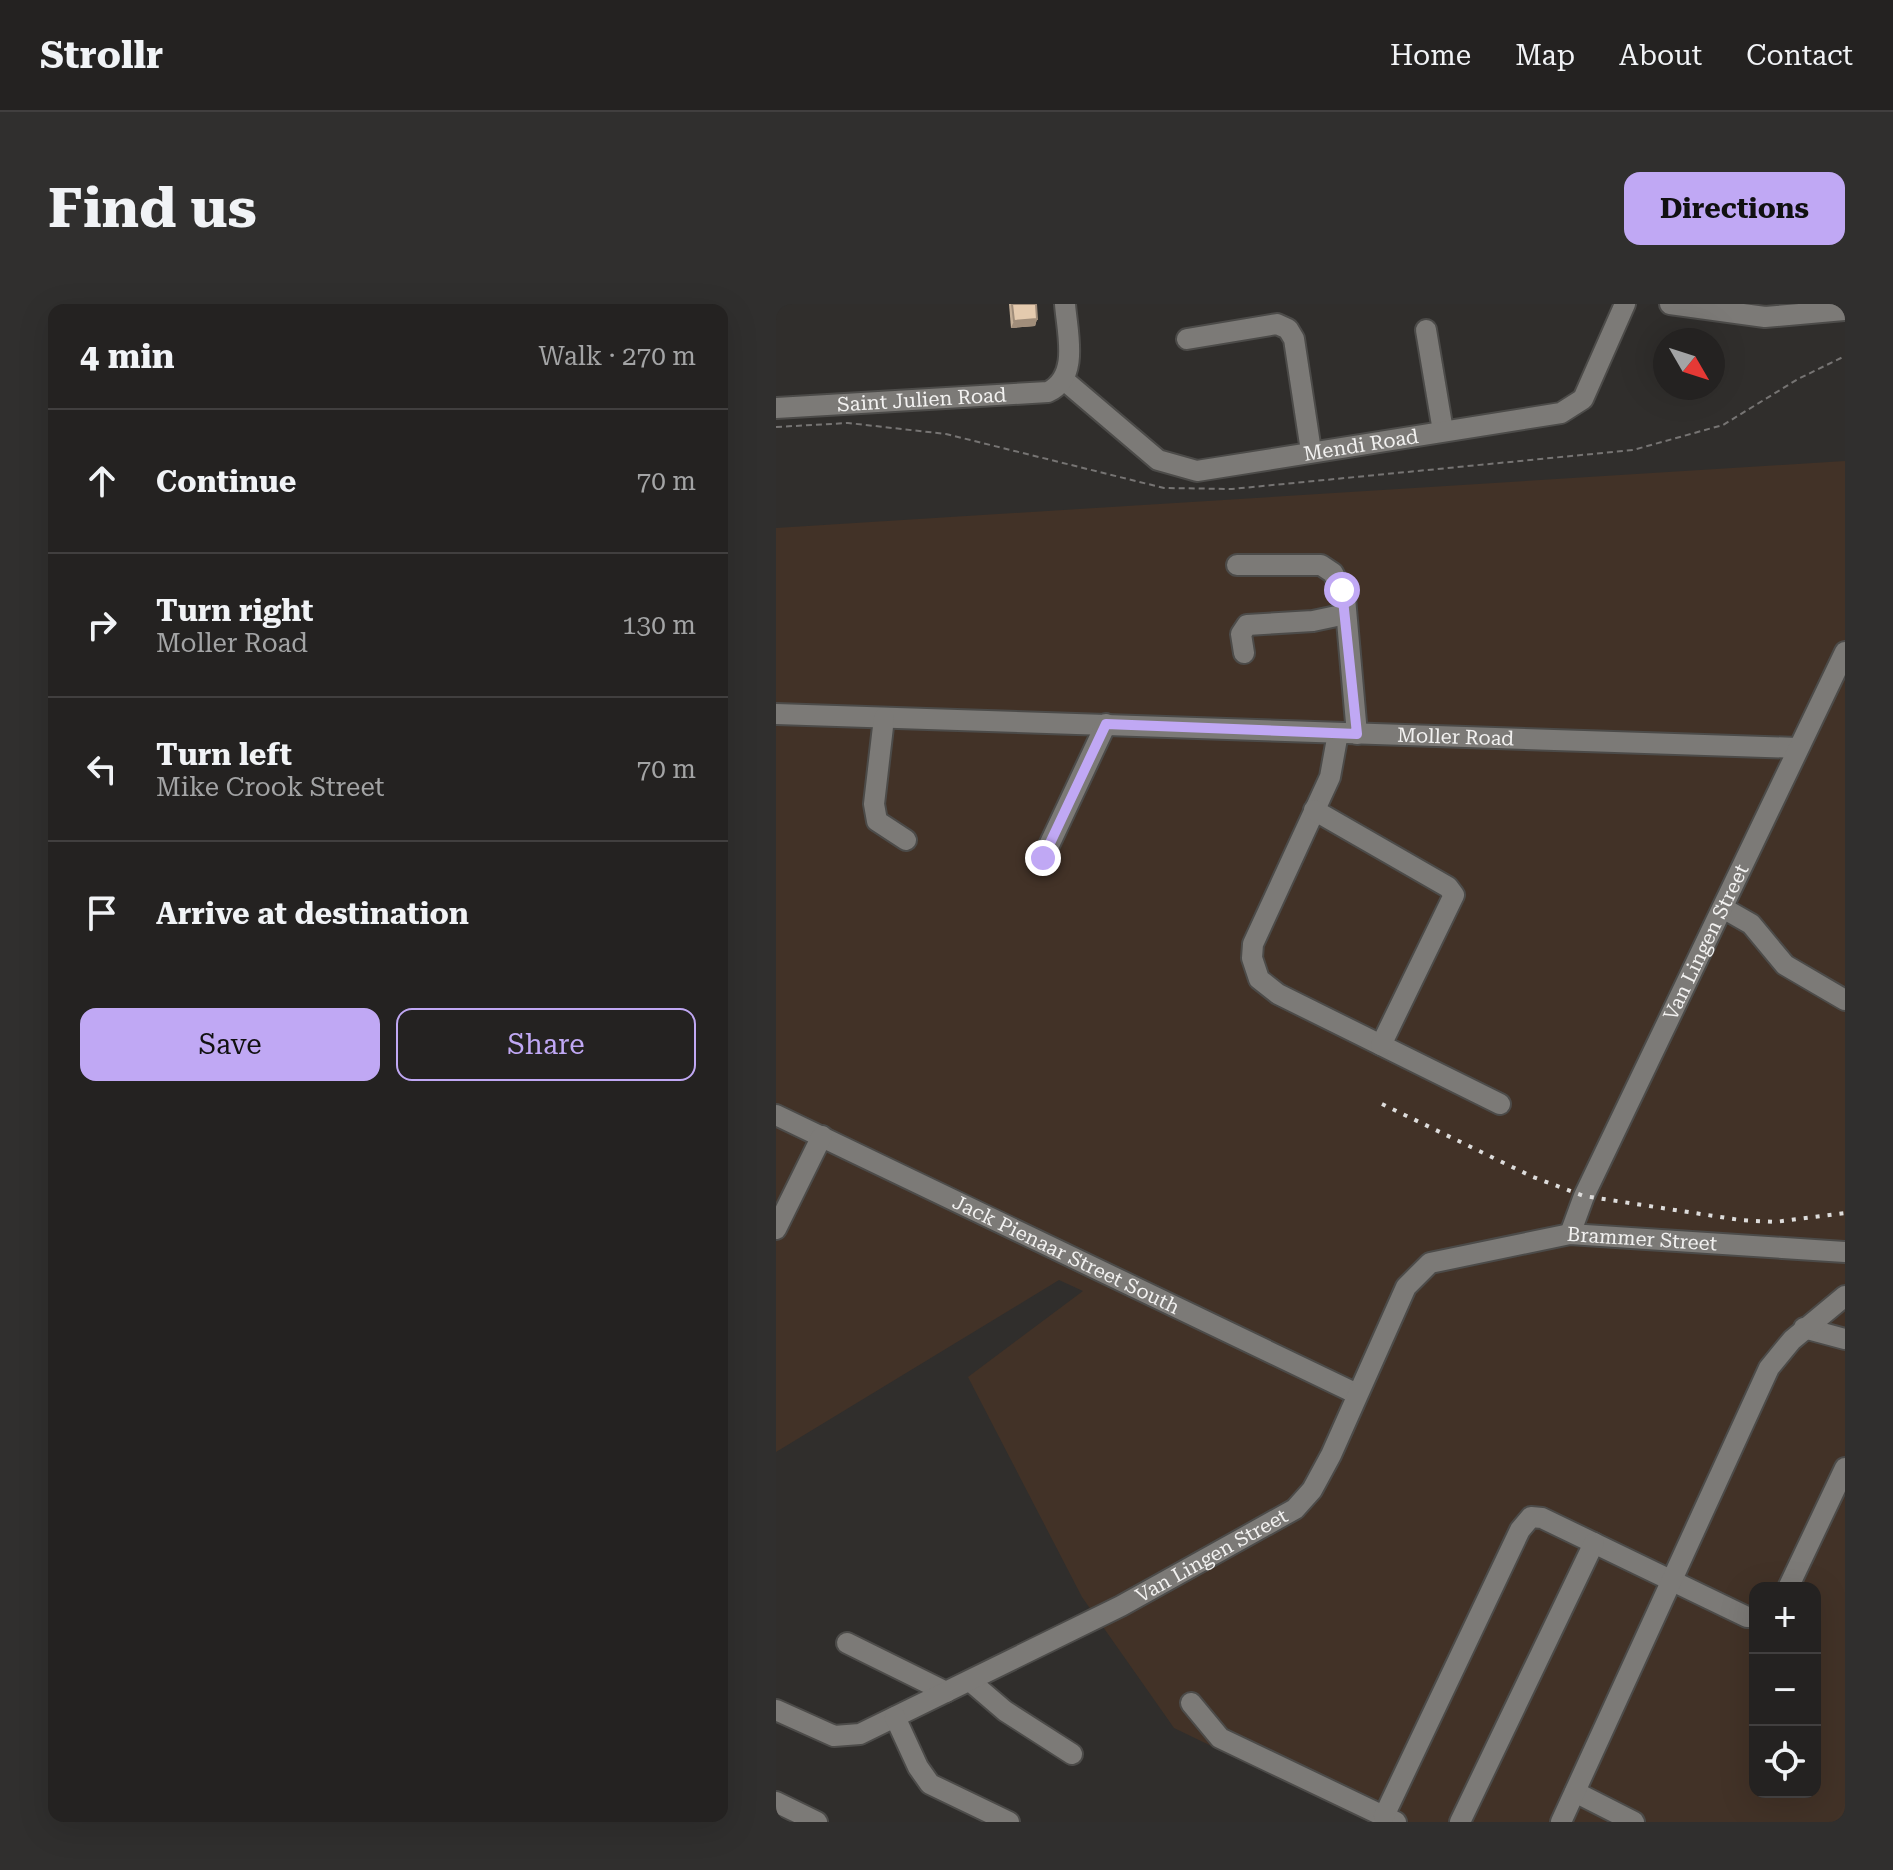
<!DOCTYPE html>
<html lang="en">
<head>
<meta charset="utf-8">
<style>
	:root { --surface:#242221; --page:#302f2e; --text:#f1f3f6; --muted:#a3a4a5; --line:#413f3f; --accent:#c0a8f4 }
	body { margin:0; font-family:"Roboto Serif",serif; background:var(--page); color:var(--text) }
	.controls { position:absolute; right:24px; bottom:24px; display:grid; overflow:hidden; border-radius:16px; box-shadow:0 8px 32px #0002 }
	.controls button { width:72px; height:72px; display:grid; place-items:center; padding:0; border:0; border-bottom:2px solid var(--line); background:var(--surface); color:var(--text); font:40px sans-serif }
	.compass { position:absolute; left:877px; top:24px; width:72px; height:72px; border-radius:50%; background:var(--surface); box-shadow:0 8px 32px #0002; rotate:129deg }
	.stop { position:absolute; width:24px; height:24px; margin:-18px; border:6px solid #c0a8f4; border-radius:50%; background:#fff }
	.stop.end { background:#c0a8f4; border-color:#fff; box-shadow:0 2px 8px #0008 }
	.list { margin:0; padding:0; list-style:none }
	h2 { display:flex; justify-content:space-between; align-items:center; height:104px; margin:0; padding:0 32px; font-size:34px }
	h2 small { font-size:26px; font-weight:400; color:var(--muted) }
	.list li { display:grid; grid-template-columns:52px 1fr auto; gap:24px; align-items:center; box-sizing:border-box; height:144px; padding:0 32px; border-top:2px solid var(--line) }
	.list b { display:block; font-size:30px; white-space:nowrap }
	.list p { margin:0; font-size:26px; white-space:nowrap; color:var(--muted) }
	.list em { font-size:26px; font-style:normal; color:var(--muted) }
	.actions { display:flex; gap:16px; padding:24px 32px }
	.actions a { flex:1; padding:18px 0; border:2px solid var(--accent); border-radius:16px; text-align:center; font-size:28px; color:var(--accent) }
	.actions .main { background:var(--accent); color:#111 }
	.icon { flex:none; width:44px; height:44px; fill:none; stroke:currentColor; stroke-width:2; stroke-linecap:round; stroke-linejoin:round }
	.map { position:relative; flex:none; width:1069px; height:1518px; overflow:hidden; border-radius:16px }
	header { display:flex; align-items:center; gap:48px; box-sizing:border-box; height:112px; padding:0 40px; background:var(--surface); border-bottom:2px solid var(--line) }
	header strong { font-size:38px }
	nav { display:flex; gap:44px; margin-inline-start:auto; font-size:28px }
	.intro { display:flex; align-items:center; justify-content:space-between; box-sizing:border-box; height:192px; padding:0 48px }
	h1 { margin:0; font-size:56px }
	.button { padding:20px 36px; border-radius:16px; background:var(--accent); color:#111; font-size:28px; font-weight:700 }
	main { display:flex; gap:48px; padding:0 48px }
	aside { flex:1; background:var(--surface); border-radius:16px; box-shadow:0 8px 32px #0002 }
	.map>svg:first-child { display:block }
	.industrial { fill:#423227; fill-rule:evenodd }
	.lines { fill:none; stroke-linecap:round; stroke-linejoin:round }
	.minor-casing { stroke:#4c4b49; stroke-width:24 }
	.path { stroke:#767473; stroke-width:2; stroke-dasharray:6 4; stroke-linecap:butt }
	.minor { stroke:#7c7a77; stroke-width:20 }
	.rail { stroke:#dddcdb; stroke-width:4; stroke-dasharray:4 8; stroke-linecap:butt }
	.wall { fill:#c4ae96 }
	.shaded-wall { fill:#a08d7a }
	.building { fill:#e4caae; stroke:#a08d7a; stroke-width:2 }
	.route { stroke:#c0a8f4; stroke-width:10 }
	.labels { text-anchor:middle; stroke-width:8; stroke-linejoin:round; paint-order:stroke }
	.street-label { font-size:20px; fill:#f2f1f0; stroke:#302e2c }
</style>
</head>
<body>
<header>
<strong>Strollr</strong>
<nav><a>Home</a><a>Map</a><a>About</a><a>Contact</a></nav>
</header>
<div class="intro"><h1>Find us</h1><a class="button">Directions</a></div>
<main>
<aside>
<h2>4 min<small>Walk · 270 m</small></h2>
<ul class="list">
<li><svg class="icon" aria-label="ahead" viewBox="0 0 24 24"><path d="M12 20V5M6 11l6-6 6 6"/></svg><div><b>Continue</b></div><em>70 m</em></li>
<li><svg class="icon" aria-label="right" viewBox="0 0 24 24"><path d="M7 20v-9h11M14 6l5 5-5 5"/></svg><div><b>Turn right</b><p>Moller Road</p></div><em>130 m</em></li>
<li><svg class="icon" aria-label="left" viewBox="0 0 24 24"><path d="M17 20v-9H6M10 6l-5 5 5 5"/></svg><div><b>Turn left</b><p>Mike Crook Street</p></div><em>70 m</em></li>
<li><svg class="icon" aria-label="arrive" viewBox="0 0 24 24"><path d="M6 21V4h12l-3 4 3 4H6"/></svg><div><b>Arrive at destination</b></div></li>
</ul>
<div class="actions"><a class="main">Save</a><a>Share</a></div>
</aside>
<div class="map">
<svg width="1069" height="1518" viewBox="0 0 1069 1518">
	<rect width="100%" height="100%" fill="#302e2c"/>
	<path class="industrial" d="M1069,157V1518H593L398,1424L306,1293L192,1073L307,987L283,976L0,1148V224ZM979,1284H1039V1488H979Z"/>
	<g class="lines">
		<defs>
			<g id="minor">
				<path d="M894,0L989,13L1069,6"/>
				<path d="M650,26L667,127"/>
				<path d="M411,35L501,20L512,25L518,35L535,147"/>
				<path id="s1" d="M288,76L382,156L421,167L785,109L807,95L849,0"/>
				<path id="s2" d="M0,104L272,88C304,73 291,28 289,0"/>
				<path d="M461,261H545L557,269L569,294L581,430"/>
				<path d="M468,349L465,330L471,321L537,317L570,310"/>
				<path id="s3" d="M0,410L1022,444"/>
				<path d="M108,414L98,500L101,517L130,536"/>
				<path d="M562,429L554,473L477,640L476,654L483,675L502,690L724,800"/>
				<path d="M538,506L672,583L678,591L605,741"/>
				<path d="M267,554L330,420"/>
				<path d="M947,604L975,620L1009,661L1069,696"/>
				<path id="s4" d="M0,811L581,1090"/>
				<path d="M0,925L46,832"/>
				<path id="s5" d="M794,930L808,892L1069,348"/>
				<path d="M1028,1024L1069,1035"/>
				<path d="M1012,1284L1069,1164"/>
				<path d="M71,1339L170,1388"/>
				<path d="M194,1377L229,1407L296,1450"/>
				<path d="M415,1399L444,1434L620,1518"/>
				<path id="s6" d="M0,1406L58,1432L84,1430L345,1302L519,1205L536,1186L555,1151L630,983L654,959L794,930L1069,948"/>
				<path d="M119,1413L142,1463L154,1480L233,1518"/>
				<path d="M799,1488L858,1518"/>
				<path d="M0,1498L41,1518"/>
				<path d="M608,1512L744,1226L755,1213L766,1214L971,1313H979"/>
				<path d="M684,1518L818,1239"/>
				<path d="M785,1518L993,1064L1016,1036L1069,992"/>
			</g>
		</defs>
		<use href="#minor" class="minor-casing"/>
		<path class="path" d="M0,123L72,119L170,130L388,184L456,185L857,146L947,121L1022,75L1069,52"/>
		<use href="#minor" class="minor"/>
		<path class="rail" d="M606,800L757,873L808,892L964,916L999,918L1069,909"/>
	</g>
	<path class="wall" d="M233,0H260L261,15L259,22L235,24Z"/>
	<path class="shaded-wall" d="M261,15L259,22L235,24L238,17Z"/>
	<path class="building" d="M236,0H260L261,15L238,17Z"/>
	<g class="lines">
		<path class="route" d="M267,554L330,420L581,430L566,286"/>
	</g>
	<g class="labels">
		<g class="street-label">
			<text dy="7" stroke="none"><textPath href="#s2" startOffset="146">Saint Julien Road</textPath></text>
			<text dy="7" stroke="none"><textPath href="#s1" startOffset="330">Mendi Road</textPath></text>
			<text dy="7" stroke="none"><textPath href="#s3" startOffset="680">Moller Road</textPath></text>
			<text dy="7" stroke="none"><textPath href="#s5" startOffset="322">Van Lingen Street</textPath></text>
			<text dy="7" stroke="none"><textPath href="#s6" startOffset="1078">Brammer Street</textPath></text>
			<text dy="7" stroke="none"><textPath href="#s4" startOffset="322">Jack Pienaar Street South</textPath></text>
			<text dy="7" stroke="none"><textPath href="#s6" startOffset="484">Van Lingen Street</textPath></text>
		</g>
	</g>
</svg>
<div class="controls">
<button>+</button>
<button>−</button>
<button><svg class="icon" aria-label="locate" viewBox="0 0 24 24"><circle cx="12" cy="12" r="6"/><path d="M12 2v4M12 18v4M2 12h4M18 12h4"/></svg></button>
</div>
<svg class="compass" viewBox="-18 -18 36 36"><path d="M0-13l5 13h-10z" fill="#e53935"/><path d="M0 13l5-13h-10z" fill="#a3a4a5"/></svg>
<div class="stop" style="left:566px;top:286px"></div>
<div class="stop end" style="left:267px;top:554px"></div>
</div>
</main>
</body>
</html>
